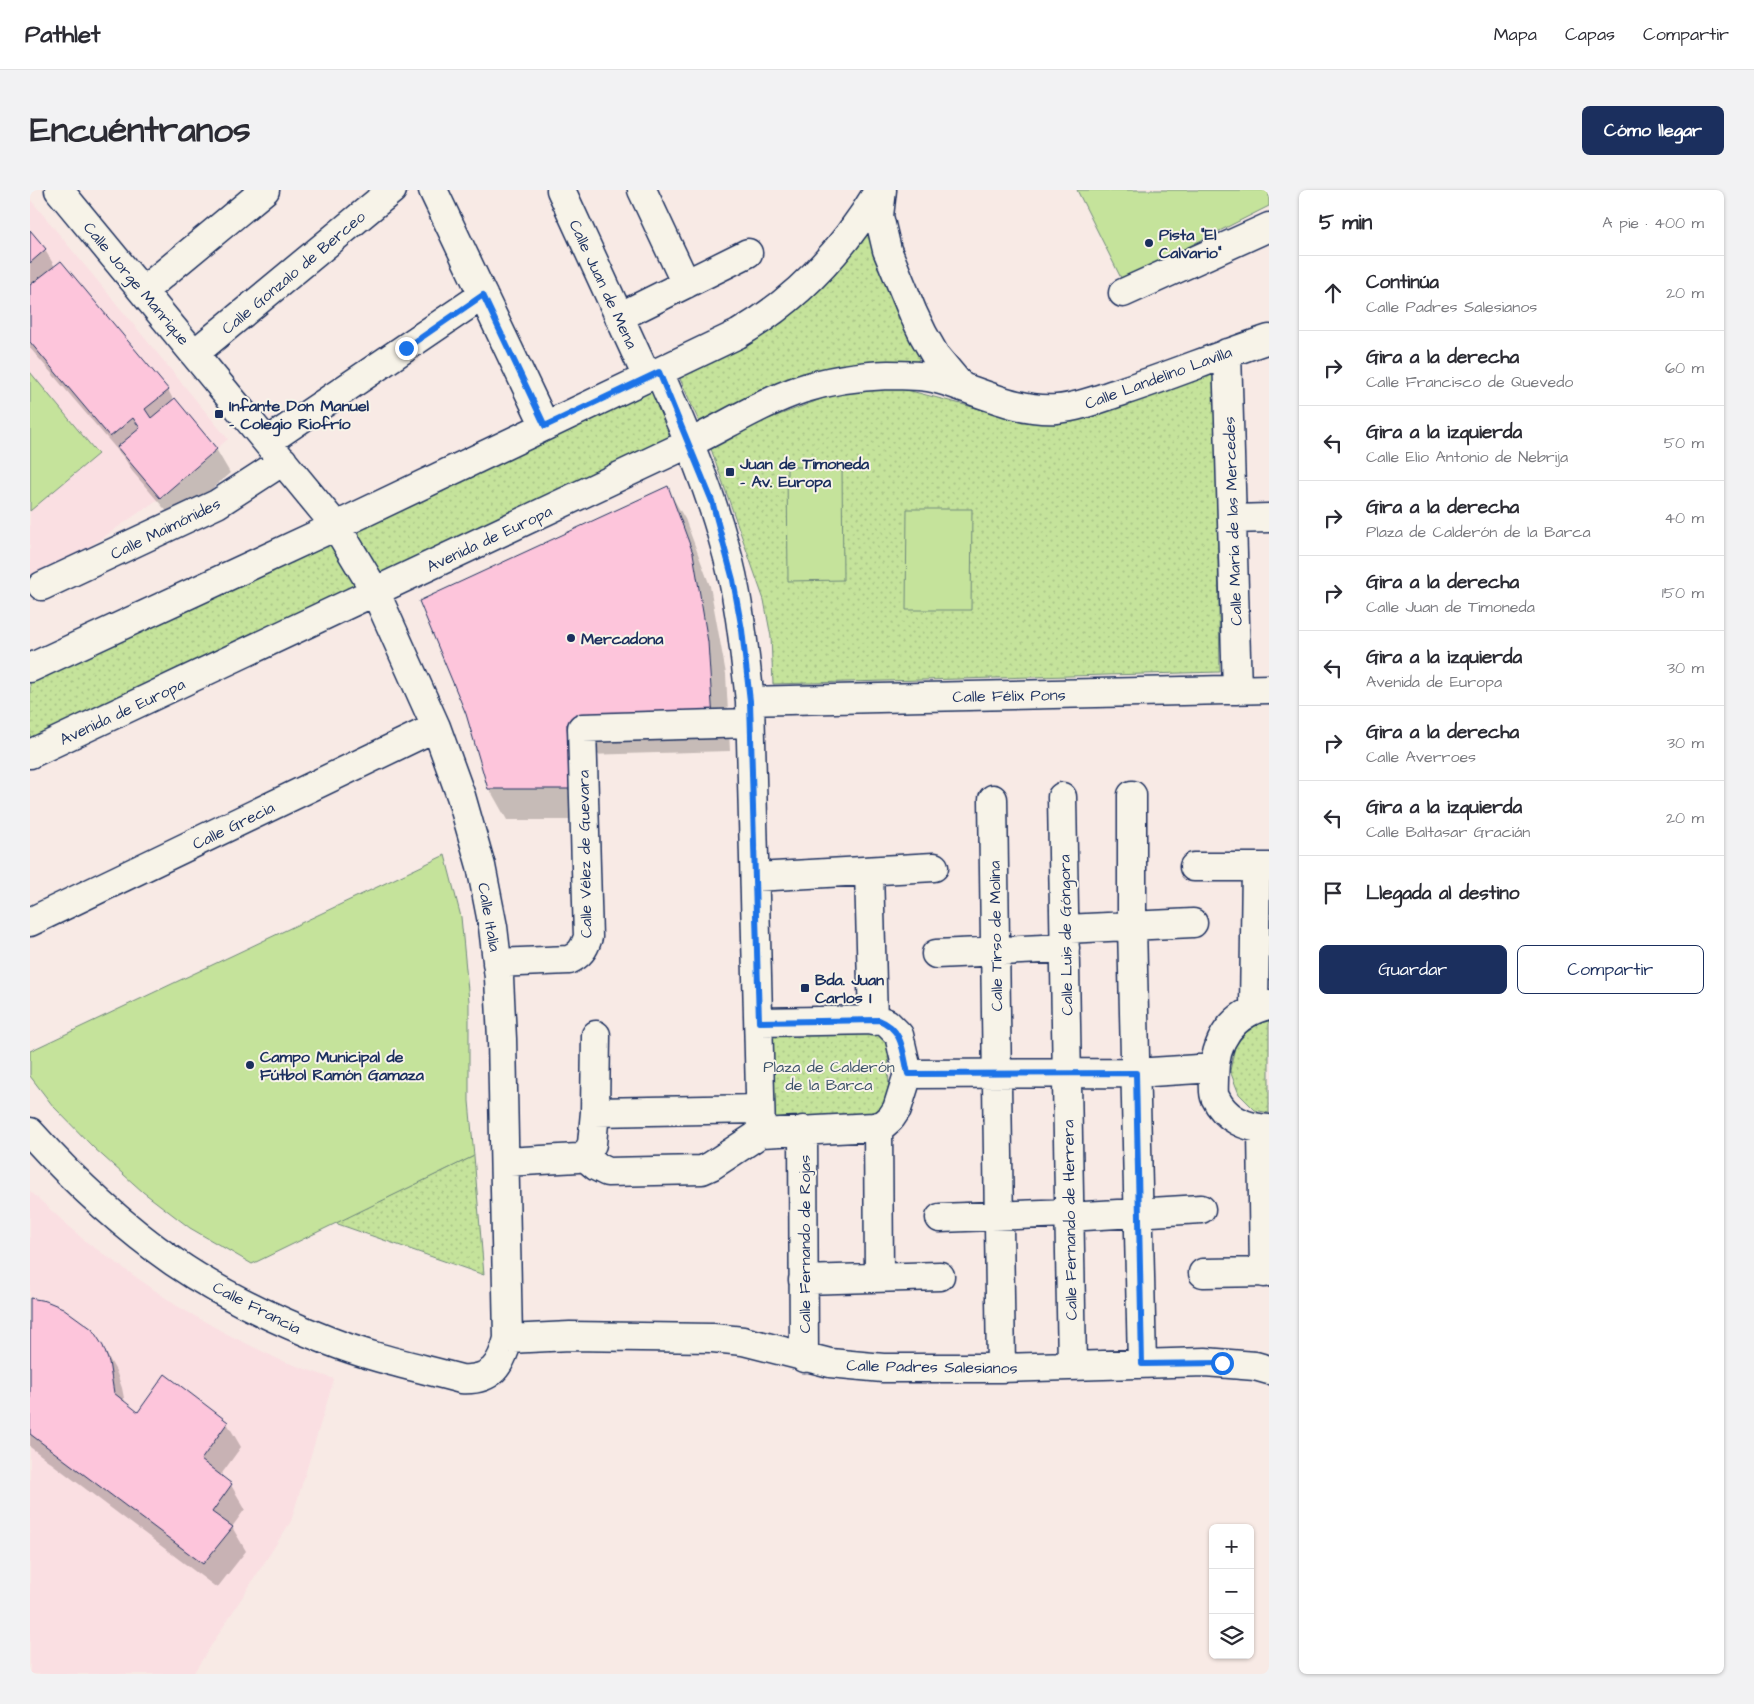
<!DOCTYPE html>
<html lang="es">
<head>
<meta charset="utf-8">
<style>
	:root { --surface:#fff; --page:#f2f2f3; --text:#2b2b33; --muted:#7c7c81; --line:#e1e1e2; --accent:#1b2f5e }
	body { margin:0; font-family:"Architects Daughter",sans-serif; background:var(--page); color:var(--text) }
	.controls { position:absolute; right:15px; bottom:15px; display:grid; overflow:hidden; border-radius:8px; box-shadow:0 1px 4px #0004 }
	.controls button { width:45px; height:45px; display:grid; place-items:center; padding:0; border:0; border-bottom:1px solid var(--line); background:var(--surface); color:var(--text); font:25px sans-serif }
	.stop { position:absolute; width:15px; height:15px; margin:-11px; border:4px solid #1a73e8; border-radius:50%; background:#fff }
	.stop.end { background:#1a73e8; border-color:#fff; box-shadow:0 1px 5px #0008 }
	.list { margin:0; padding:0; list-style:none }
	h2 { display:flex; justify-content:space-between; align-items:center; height:65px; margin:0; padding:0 20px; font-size:21px }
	h2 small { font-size:16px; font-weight:400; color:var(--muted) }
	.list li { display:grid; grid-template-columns:32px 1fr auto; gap:15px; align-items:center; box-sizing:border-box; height:75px; padding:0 20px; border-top:1px solid var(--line) }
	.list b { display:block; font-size:19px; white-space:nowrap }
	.list p { margin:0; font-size:16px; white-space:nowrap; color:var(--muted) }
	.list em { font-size:16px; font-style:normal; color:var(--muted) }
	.actions { display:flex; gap:10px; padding:15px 20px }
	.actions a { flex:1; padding:11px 0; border:1px solid var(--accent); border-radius:8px; text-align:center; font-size:18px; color:var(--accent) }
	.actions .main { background:var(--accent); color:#fff }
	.icon { flex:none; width:28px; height:28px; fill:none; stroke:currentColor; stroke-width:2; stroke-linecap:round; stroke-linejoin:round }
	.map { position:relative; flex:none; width:1239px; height:1484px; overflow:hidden; border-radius:8px }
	header { display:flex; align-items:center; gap:30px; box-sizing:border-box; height:70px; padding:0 25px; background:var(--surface); border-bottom:1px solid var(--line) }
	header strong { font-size:24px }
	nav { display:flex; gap:28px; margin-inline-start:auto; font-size:18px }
	.intro { display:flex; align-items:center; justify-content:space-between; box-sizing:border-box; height:120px; padding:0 30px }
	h1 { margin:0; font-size:35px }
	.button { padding:12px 22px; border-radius:8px; background:var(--accent); color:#fff; font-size:18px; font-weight:700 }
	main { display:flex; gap:30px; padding:0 30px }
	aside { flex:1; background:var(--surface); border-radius:8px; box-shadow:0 1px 4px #0004 }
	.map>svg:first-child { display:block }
	.built { fill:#fadfe2 }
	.park { fill:url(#park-dots); stroke:#70897c }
	.pitch { fill:#c5e39b; stroke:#70897c }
	.shadow { fill:#0003 }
	.building { fill:#fdc5db; stroke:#1b2f5e }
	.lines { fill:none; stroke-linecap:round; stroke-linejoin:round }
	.street-casing { stroke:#1b2f5e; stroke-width:31 }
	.street { stroke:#f7f3e8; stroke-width:28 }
	.route { stroke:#1a73e8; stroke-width:6 }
	.poi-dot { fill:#1b2f5e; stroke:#f7f3e8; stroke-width:2 }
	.labels { text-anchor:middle; stroke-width:4; stroke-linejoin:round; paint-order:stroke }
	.poi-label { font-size:16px; font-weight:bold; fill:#1b2f5e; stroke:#f7f3e8; text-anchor:start }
	.street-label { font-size:16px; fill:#1b2f5e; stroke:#f7f3e8 }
	.park-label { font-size:16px; fill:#3d536a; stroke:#f7f3e8 }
</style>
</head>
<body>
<header>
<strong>Pathlet</strong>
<nav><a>Mapa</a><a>Capas</a><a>Compartir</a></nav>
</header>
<div class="intro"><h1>Encuéntranos</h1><a class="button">Cómo llegar</a></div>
<main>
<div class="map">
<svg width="1239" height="1484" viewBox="0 0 1239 1484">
	<defs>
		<pattern id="park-dots" width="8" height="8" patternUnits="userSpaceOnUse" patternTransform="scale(1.25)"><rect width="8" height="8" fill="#c5e39b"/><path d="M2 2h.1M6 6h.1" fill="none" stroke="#a9c388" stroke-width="1.8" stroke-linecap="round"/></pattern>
	</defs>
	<rect width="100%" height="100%" fill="#f8eae5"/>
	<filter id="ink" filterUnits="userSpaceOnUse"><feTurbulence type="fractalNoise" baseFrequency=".02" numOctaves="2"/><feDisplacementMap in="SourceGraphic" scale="10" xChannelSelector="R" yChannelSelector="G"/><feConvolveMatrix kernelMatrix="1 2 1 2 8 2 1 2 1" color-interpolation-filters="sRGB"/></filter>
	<g filter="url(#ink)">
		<path class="built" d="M0,9L198,249L130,308L0,398Z
			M0,1001L55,1051L147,1116L197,1144L250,1170L304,1189L261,1331L163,1484H0Z"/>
		<path class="park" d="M836,44L843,48L891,166L886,173L671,236L647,182Z
			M1185,183L1190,482L743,494L741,447L734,410L680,256L736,230L799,206L839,198L873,199L989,229L1015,233L1066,225Z
			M621,195L644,249L353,388L321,338Z
			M299,352L328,399L0,555V491Z
			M1239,830V923L1225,920L1209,904L1200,881L1205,856L1224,833Z
			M858,842L859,927L740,928V843Z
			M444,966L454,1085L305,1033Z"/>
		<path class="pitch" d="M1047,0H1239V16L1092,90Z
			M0,182L68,264L0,321Z
			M757,277H812L813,390L758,391Z
			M877,319H942L941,420H876Z
			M415,665L431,727L439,811V911L444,966L222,1074L160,1038L113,1002L64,958L23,916L0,886V861Z"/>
		<path class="shadow" d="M0,42L15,60L25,77L138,200L144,211L186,259L200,283L145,331L102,281L95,269L0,158Z
			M637,298L655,329L680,396L696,484L700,561L555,565L558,630H477L459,598Z
			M0,1109L72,1156L86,1181L92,1198L95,1213L108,1224L197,1233L211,1257L190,1286L201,1295L215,1319L202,1337L216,1361L187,1398L0,1257Z"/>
		<path class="building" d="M0,40L16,59L0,73Z
			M31,71L139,200L115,219L121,228L145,208L187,259L130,308L87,257L110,238L103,228L80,247L0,152V95Z
			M638,296L663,363L678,452L683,530L537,534L541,599H458L436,524L389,411Z
			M0,1108L16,1111L33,1118L62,1139L73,1156L79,1172L84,1203L108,1222L135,1184L198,1232L171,1270L202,1294L182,1322L203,1337L173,1374L0,1244Z"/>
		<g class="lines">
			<defs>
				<path id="street" d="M403,0L515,236
					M531,0L617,187
					M612,0L656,94
					M852,0L849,26L857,60L883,123L893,144L905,165L930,195
					M113,101L235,0
					M1093,103L1239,37
					M589,127L718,63
					M165,163L362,0
					M1197,163L1207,500
					M629,182C653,238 678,294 694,353C709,404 714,458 720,511L731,943L844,937L853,935L861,928L867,919L878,884L869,845L857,833L849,830L729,832
					M237,252L453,105
					M1202,329L1239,328
					M12,396L187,314L253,271
					M0,478L306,336L708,144C768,109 814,59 849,0
					M720,511L1239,499
					M0,564L660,253C697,235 733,212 772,199C800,190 829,186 858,185C873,185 889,185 903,188C944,198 984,222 1027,219C1050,217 1071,208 1093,201C1142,185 1190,165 1239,149
					M1102,605V735L1112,1174
					M1032,607L1042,1176
					M963,609L971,1178
					M1164,677H1239
					M839,681L843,831
					M725,687L904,677
					M0,732L406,537
					M1035,739L1163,733
					M906,764L1035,758
					M467,773L539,770C550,765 554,759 558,747L552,538L720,533
					M1239,815C1202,823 1184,851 1184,888C1184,894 1183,903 1185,907C1195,929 1217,938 1239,939
					M1224,818L1226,677
					M878,884L1105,883L1184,878
					M565,922L730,919
					M848,936L849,1087
					M1232,939L1234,1083
					M773,940L774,1168
					M0,942C43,990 91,1035 144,1072C189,1103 248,1131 299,1151C342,1168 387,1177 431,1189C462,1191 471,1175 478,1149L472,849L469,788L463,737L451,676L431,606L406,537L345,401L306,336L29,0
					M555,967L567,977L577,982L672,980L681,976L731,943
					M475,972L548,968L555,967L562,954L565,922L566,845
					M1038,1027L1171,1019
					M910,1028L1038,1023
					M1173,1083L1239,1082
					M773,1090L910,1086
					M478,1149L540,1146L683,1148L713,1151L800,1173L853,1178H971L1175,1172L1225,1176L1239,1180"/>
			</defs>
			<use href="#street" class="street-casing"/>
			<use href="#street" class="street"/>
		</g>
	</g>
	<g class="lines" filter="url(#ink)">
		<path class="route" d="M376,158L453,105L515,236L629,182L682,311L703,390L712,440L720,511L729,832L849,830C873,839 873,862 878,884L1106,883L1112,1174L1192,1173"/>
	</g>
	<g class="poi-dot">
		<circle cx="1119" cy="53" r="5"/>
		<rect x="184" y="219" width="10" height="10" rx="2.5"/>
		<rect x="695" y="277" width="10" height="10" rx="2.5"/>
		<circle cx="541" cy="448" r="5"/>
		<rect x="770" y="793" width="10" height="10" rx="2.5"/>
		<circle cx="220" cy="875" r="5"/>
	</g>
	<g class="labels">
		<g class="poi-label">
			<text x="1129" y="50">Pista "El<tspan x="1129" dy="18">Calvario"</tspan></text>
			<text x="199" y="221">Infante Don Manuel<tspan x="199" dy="18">- Colegio Riofrío</tspan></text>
			<text x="710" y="279">Juan de Timoneda<tspan x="710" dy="18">- Av. Europa</tspan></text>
			<text x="551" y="454">Mercadona</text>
			<text x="785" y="795">Bda. Juan<tspan x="785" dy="18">Carlos I</tspan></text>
			<text x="230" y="872">Campo Municipal de<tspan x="230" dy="18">Fútbol Ramón Gamaza</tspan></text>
		</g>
		<g class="street-label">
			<text transform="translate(263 82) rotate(-40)" y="6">Calle Gonzalo de Berceo</text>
			<text transform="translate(107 93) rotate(50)" y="6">Calle Jorge Manrique</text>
			<text transform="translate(574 94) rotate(65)" y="6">Calle Juan de Mena</text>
			<text transform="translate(1128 187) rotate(-20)" y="6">Calle Landelino Lavilla</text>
			<text transform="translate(1202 331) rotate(-92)" y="6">Calle María de las Mercedes</text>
			<text transform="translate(135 338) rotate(-26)" y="6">Calle Maimónides</text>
			<text transform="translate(459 348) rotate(-25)" y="6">Avenida de Europa</text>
			<text transform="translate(979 505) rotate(-1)" y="6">Calle Félix Pons</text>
			<text transform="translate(92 521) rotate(-25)" y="6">Avenida de Europa</text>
			<text transform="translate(203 635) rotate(-26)" y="6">Calle Grecia</text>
			<text transform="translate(554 664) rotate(-91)" y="6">Calle Vélez de Guevara</text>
			<text transform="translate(460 727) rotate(80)" y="6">Calle Italia</text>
			<text transform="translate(1035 745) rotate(-91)" y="6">Calle Luis de Góngora</text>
			<text transform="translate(965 746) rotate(-91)" y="6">Calle Tirso de Molina</text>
			<text transform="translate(1039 1030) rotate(-91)" y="6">Calle Fernando de Herrera</text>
			<text transform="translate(774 1054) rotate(-90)" y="6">Calle Fernando de Rojas</text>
			<text transform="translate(227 1117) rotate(27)" y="6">Calle Francia</text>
			<text transform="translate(902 1176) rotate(1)" y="6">Calle Padres Salesianos</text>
		</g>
		<g class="park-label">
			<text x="799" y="882">Plaza de Calderón<tspan x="799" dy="18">de la Barca</tspan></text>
		</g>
	</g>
</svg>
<div class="controls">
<button>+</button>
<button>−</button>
<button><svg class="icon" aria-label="layers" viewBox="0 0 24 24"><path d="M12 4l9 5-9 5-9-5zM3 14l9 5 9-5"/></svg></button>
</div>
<div class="stop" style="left:1192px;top:1173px"></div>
<div class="stop end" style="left:376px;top:158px"></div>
</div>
<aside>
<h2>5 min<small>A pie · 400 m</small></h2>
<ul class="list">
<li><svg class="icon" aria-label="ahead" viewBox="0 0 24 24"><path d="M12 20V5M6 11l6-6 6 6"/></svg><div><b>Continúa</b><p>Calle Padres Salesianos</p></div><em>20 m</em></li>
<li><svg class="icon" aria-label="right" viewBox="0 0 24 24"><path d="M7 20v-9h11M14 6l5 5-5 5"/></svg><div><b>Gira a la derecha</b><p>Calle Francisco de Quevedo</p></div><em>60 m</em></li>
<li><svg class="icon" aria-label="left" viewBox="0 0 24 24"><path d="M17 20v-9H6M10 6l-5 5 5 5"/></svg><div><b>Gira a la izquierda</b><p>Calle Elio Antonio de Nebrija</p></div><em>50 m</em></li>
<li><svg class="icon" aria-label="right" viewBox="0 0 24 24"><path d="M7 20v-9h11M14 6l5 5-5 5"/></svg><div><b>Gira a la derecha</b><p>Plaza de Calderón de la Barca</p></div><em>40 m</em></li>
<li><svg class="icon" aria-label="right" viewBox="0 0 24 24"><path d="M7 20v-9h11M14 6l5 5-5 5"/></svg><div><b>Gira a la derecha</b><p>Calle Juan de Timoneda</p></div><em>150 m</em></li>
<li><svg class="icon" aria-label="left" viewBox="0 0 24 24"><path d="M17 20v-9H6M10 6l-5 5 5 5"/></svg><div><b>Gira a la izquierda</b><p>Avenida de Europa</p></div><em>30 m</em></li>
<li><svg class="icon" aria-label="right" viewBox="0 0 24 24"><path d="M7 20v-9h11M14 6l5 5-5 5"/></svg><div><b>Gira a la derecha</b><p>Calle Averroes</p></div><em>30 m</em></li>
<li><svg class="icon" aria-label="left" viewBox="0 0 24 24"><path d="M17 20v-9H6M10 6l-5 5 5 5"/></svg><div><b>Gira a la izquierda</b><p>Calle Baltasar Gracián</p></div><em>20 m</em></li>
<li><svg class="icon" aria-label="arrive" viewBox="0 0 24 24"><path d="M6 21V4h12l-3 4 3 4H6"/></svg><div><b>Llegada al destino</b></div></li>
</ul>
<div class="actions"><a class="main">Guardar</a><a>Compartir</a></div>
</aside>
</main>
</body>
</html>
